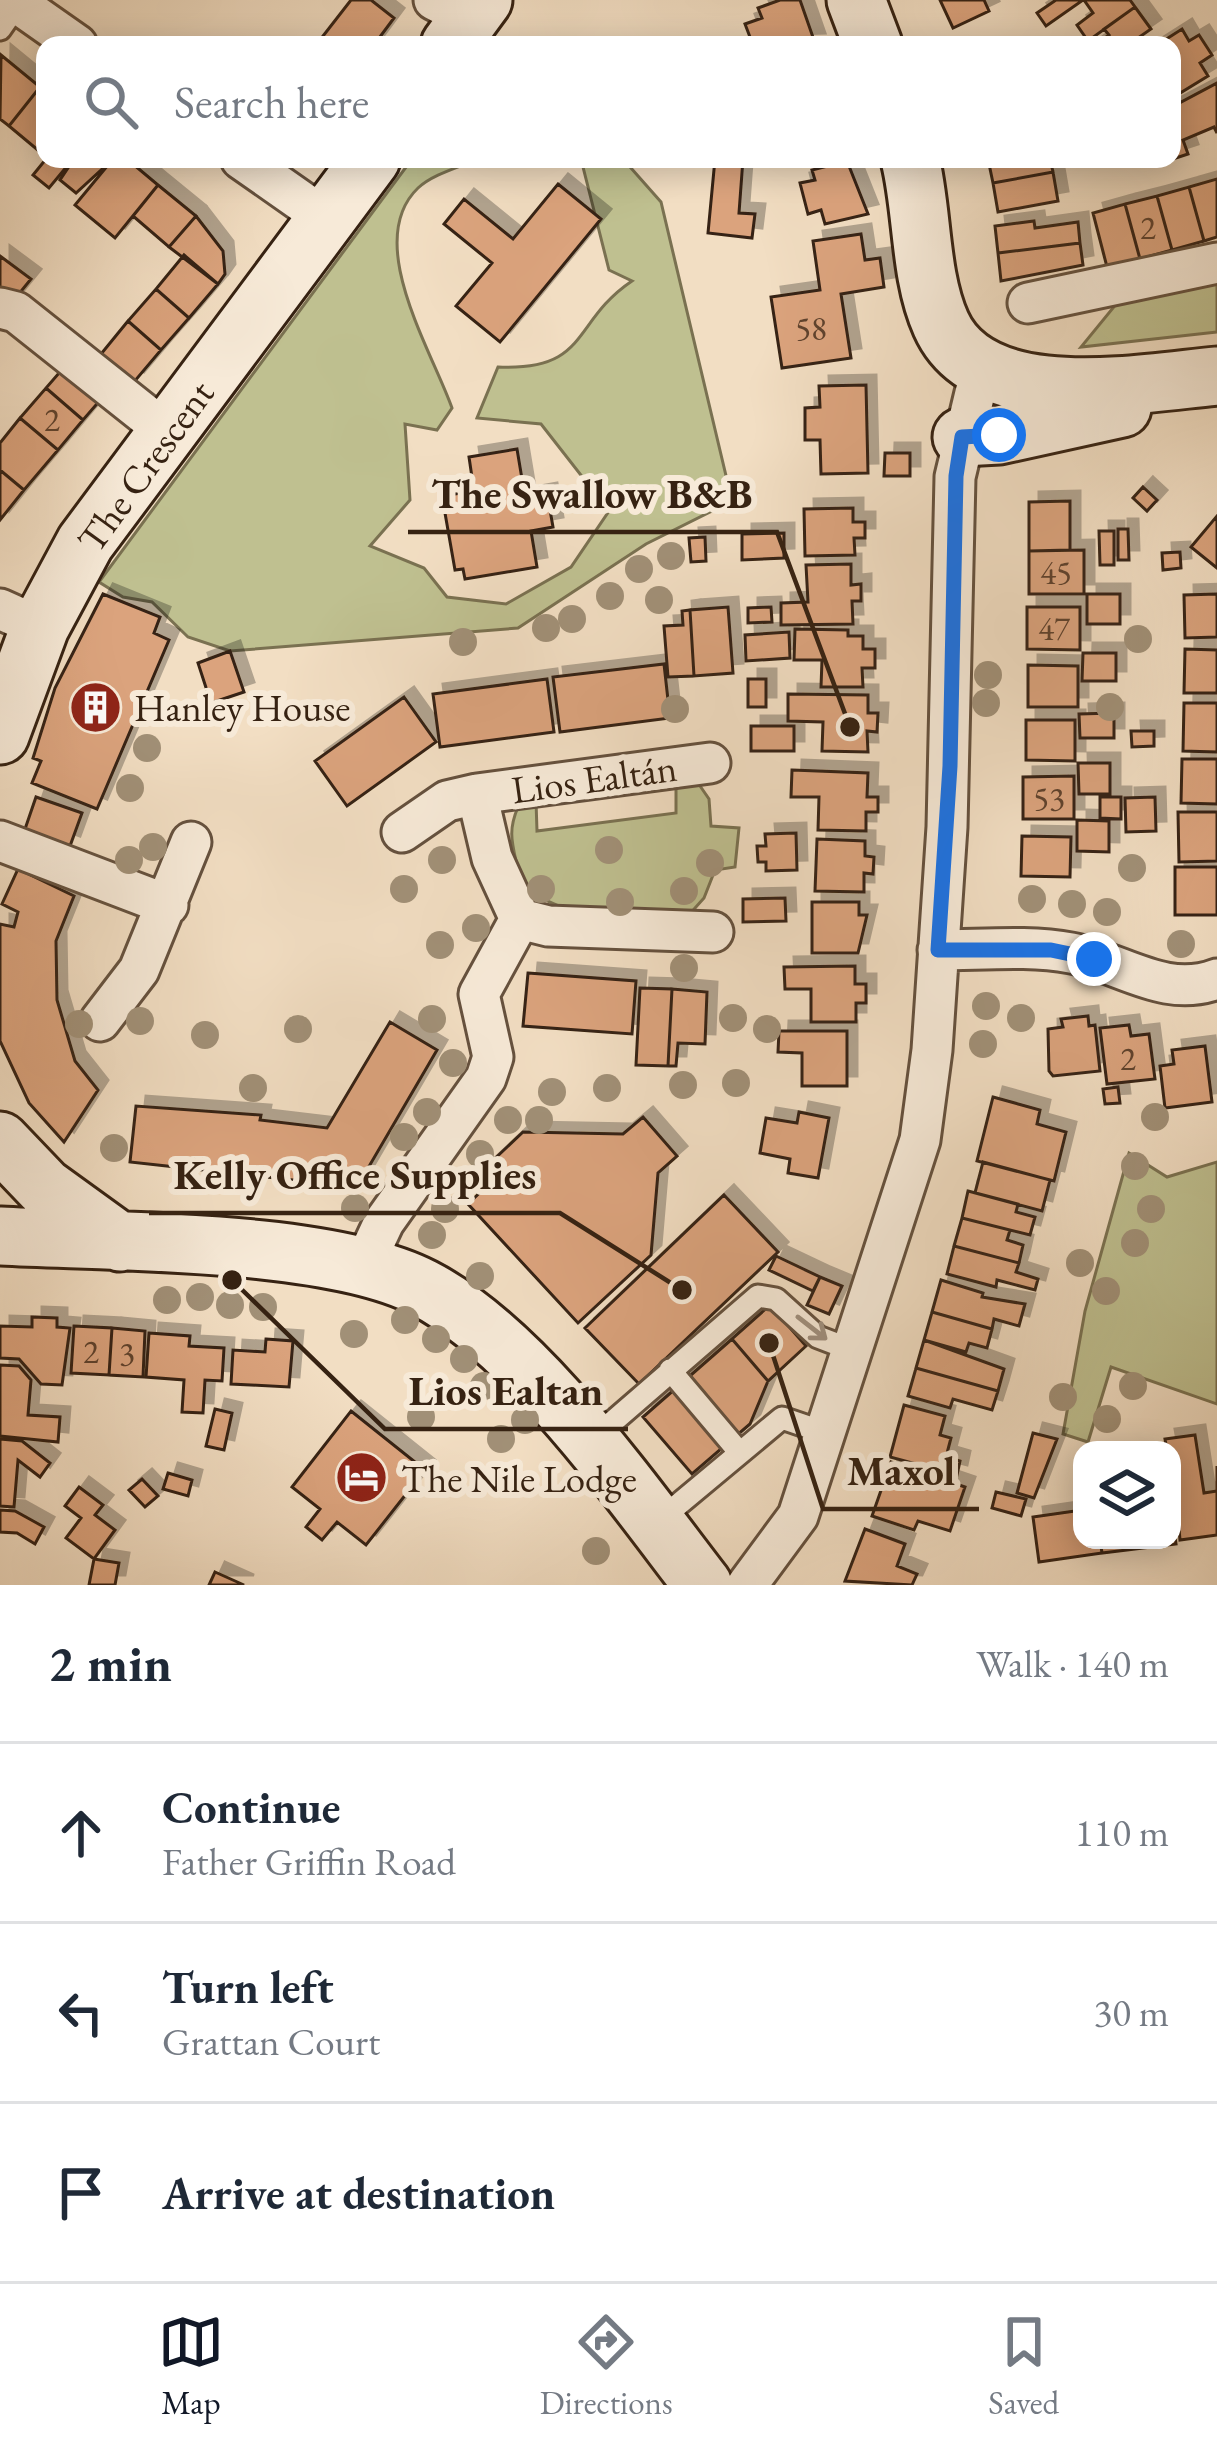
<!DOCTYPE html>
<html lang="en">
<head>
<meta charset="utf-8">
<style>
	:root { --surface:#fff; --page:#f2f2f3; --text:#1f2937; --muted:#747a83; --line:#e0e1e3; --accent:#111827 }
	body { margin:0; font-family:"EB Garamond",serif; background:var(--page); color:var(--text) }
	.controls { position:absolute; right:36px; bottom:36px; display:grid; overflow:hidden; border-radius:24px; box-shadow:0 6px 30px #0003 }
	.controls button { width:108px; height:108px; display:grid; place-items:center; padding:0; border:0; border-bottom:3px solid var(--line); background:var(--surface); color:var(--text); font:60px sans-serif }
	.stop { position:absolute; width:36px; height:36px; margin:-27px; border:9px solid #1a73e8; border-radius:50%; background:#fff }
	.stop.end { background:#1a73e8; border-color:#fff; box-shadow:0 3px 12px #0008 }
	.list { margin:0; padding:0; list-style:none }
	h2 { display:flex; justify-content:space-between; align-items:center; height:156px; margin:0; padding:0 48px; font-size:51px }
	h2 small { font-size:39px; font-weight:400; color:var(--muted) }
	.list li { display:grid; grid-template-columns:78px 1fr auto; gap:36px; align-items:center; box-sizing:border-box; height:180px; padding:0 48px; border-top:3px solid var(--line) }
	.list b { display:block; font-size:45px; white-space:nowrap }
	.list p { margin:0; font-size:39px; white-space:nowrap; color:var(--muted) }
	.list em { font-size:39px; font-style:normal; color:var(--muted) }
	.icon { flex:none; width:66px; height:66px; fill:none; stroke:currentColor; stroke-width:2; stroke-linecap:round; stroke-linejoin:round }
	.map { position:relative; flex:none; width:1217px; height:1585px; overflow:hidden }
	.search { position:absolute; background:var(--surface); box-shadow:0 6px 30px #0003; left:36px; right:36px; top:36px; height:132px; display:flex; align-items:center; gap:30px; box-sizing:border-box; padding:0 42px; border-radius:24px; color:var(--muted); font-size:45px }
	.sheet { height:696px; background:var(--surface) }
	nav { display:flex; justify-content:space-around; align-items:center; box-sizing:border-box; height:168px; border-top:3px solid var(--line); background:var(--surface); font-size:33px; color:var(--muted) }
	nav a { display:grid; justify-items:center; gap:6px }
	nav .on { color:var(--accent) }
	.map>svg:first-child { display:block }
	.green { fill:#bfc090; stroke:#7a7151; stroke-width:3 }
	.building { fill:#dba37d; stroke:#362212; stroke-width:3; filter:url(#shadow) }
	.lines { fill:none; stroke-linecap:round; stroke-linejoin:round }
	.service-casing { stroke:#65513e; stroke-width:27 }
	.minor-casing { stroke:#65513e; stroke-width:45 }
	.secondary-casing { stroke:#362212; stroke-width:63 }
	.service { stroke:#f7ead8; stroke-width:21 }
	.minor { stroke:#f7ead8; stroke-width:39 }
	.secondary { stroke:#f7ead8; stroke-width:57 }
	.tree { fill:#a19077 }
	.oneway { stroke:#a0907f }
	.route { stroke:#1a73e8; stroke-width:15 }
	.labels { text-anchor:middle; stroke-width:12; stroke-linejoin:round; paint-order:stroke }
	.number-label { font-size:33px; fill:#5f422d }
	.street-label { font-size:39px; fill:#362212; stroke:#f7ead8 }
	.poi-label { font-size:39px; fill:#362212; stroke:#f7ead8; text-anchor:start }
	.leader { fill:none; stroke:#362212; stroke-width:4.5 }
	.callout-dot { fill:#362212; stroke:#f7ead8; stroke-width:4.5 }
	.callout-label { font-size:42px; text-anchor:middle; font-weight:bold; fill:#362212; stroke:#f7ead8; stroke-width:12; stroke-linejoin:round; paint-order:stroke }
</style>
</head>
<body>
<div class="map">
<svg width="1217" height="1585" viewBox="0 0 1217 1585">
	<defs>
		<filter id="shadow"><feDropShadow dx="10" dy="-10" stdDeviation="0" flood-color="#0004"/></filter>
	</defs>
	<rect width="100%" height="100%" fill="#f2dec3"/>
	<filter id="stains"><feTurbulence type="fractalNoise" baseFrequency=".00167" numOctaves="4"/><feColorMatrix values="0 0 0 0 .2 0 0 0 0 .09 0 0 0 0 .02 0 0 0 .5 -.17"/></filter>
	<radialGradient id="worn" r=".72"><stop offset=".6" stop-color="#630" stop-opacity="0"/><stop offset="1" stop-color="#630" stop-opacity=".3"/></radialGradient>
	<path class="green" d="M412,159H478C460,167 433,174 418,188C363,241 431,349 452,408L437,430L405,424L410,500L370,546L424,568L447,597L506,604L571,567L609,511L541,424L477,418L498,367C590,371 571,322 632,281L609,270L581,159H623L661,202L732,501L646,544L518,628L230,651L188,637L152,602L123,597L99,582Z
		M1217,278V332L1081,347L1117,303Z
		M676,779L698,783L709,799L711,826L739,828L735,867L715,870L704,898L687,917C633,913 531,928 516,861C511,839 509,828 518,807L536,801L537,831L676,813Z
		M1129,1153L1167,1177L1217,1162V1404L1111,1367L1088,1442L1063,1434L1085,1311Z"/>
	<path class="building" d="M351,0H371L394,18L374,45H316Z
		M780,0H800L815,43L753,45L745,24L762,18L758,8Z
		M940,0H984L989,11L953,28Z
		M1056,0H1083L1046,26L1037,13Z
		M1084,0H1130L1135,7L1088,41L1077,25L1093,13Z
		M1135,7L1151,29L1128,45H1095L1109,35L1104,29Z
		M1182,29L1189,41L1199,35L1212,55L1200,63L1208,76L1172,98V45H1157Z
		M1,55L40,87L9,126L0,119Z
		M1217,83V133L1214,127L1183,140L1188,154L1158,164L1156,159H1172V107Z
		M40,87L45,92V156L9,126Z
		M46,159H73L49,188L33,175Z
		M74,159H113L76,193L60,180Z
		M113,159H127L158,185L115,238L75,205Z
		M715,159H743L739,213L755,214L752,238L708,233Z
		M988,159H1050L1053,172L993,183Z
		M847,161L868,214L825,224L821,210L808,214L800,183L815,180L812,170Z
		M1053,172L1058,201L998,212L993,183Z
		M1217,179V237L1204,241L1189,187Z
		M558,184L601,219L500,342L456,306L492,263L444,224L464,199L513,239Z
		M158,185L196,216L169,247L133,216Z
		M1189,187L1204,241L1172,250L1157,196Z
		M1157,196L1172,250L1140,259L1125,204Z
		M1125,204L1140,259L1107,267L1093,213Z
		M196,216L223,251L225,274L218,284L169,247Z
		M1034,221L1035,228L1078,222L1080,243L998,253L995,226Z
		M861,234L865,260L880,258L884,287L841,294L851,358L782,368L771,297L820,290L813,241Z
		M1080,243L1083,265L1001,281L998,253Z
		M184,255L218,284L189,318L156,289Z
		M0,256L31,279L14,300L0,289Z
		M156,289L189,318L161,350L128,321Z
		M128,321L161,350L134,382L101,354Z
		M72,358L109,390L83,420L46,388Z
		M866,385L868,473L821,474L820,440H805V408L820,407L819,386Z
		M46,388L83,420L58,450L20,418Z
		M20,418L58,450L24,490L0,470V443Z
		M517,449L525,497L547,493L553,527L531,531L537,567L465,579L463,569L455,570L442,496L474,491L469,457Z
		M885,453H910V476H884Z
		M0,470L24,490L0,520Z
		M1143,487L1157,500L1147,511L1133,498Z
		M1070,501V550L1029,551V502Z
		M853,508V522H865V538H854L855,555L805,556L804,509Z
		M1217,516V568L1191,547Z
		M1118,529H1128L1129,560H1118Z
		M1099,531H1114V565H1100Z
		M784,533V558L742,560V534Z
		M705,537L706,561L691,562L689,538Z
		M1084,550V594H1029V551Z
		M1180,552L1181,568L1163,570L1162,553Z
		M851,564V585L861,584V601H852L853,624L781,625V603L808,602L806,565Z
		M103,594L160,617L154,633L169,640L97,809L32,783L41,761L33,758L55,688Z
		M1087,594H1120V624H1087Z
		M1217,594V637L1185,638L1184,595Z
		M728,607L733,673L694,676L690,610Z
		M771,607L772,622L748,623V608Z
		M1027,607H1080V650L1027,649Z
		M690,610L694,676L668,677L664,626L683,625L682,611Z
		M795,629L848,630V636H863V649H875V668H862L863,687H821L822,660H794Z
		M789,632L790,658L746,661L745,635Z
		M1185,649L1217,650V693H1184Z
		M230,651L244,692L211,703L198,663Z
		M1083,653H1116V681H1082Z
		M664,664L670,718L560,732L553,677Z
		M1028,665L1078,666V707H1028Z
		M547,679L554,732L440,747L433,694Z
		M748,679H766V707H748Z
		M788,694L868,695V713H878L877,732L867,731L868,752L822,751L823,722L788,721Z
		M404,697L436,742L347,806L315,761Z
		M1184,703H1217V752L1183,751Z
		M1114,713V738H1080L1079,714Z
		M1026,720H1075V761L1026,760Z
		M751,726H794V751H751Z
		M1131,731H1154V746L1132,747Z
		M1182,759H1217V804L1181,803Z
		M1078,763H1110V794H1079Z
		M792,770L868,773L867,797H878V812H866V831L818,830L819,797H791Z
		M1074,776V819H1023V777Z
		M36,797L82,813L70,846L25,829Z
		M1100,797H1121V819L1100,818Z
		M1155,797L1156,831L1126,832L1125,798Z
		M1178,812H1217V861L1179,862Z
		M1077,820L1109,821V852L1077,851Z
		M796,833L797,870L766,871V862H758L757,846H766L765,834Z
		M1022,836L1071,837L1070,877L1021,876Z
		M817,839L865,841V856L874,857L873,874L864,873V892L815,891Z
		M1175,867H1217V915H1175Z
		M18,869L74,896L56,941L57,1000L75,1061L98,1090L64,1142L29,1103L0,1041V924L14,927L18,912L2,904Z
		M785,898L786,921L743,922V899Z
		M812,902H859V915H867L858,953H812Z
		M855,966V984H866V1003H856V1022H811V989H785L784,967Z
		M528,973L636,981L632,1034L523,1026Z
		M640,988L672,989L668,1066L636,1065Z
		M672,989L707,992L705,1044L678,1043L676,1066H668Z
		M1088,1016L1089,1026L1095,1025L1100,1071L1053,1076L1049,1071L1048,1029L1063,1027L1061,1019Z
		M390,1022L437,1050L357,1187L130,1162L136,1106L261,1115L260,1120L327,1128Z
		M1129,1025L1131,1036L1149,1034L1155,1079L1107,1084L1100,1028Z
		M779,1031H847V1086H802V1053L778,1052Z
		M1205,1046L1212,1102L1165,1108L1160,1066L1174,1064L1172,1050Z
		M1118,1087L1120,1103L1105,1104L1103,1089Z
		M993,1097L1040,1110L1037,1124L1066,1132L1054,1181L977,1161Z
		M799,1112L829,1118L818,1178L788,1173L790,1159L760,1153L766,1118L797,1123Z
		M643,1117L677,1156L658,1173L651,1255L578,1323L468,1204L496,1177L486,1167L523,1132L623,1134Z
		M983,1162L1050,1180L1042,1211L975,1193Z
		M968,1191L1018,1204L1016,1212L1035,1217L1030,1235L962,1218Z
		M724,1195L778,1252L639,1384L585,1328Z
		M962,1218L1010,1230L1007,1240L1023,1245L1019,1263L954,1246Z
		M954,1246L1019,1263L1016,1272L1038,1279L1035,1290L997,1280L996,1287L947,1274Z
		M776,1256L820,1277L813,1291L769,1270Z
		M820,1277L842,1286L829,1314L807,1305Z
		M941,1280L983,1293L982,1297L1025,1304L1019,1326L994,1319L992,1329L932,1312Z
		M770,1305L806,1346L768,1381L732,1339Z
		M932,1312L992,1329L987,1348L969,1343L966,1352L924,1340Z
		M32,1317L57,1318V1327L70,1328L62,1385L41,1384L19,1359L0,1358V1326L32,1327Z
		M74,1326L112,1328L109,1375L71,1373Z
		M112,1328L145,1331L143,1377L109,1375Z
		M149,1333L190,1336L189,1346L224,1348L222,1381L205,1380L203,1413L182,1412L184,1380L146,1377Z
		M266,1339L293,1341L289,1387L231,1384L233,1350L265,1352Z
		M732,1339L768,1381L750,1424L692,1474L643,1417Z
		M924,1340L1004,1369L998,1391L916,1368Z
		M0,1365L19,1366L31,1380L28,1415L60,1417L58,1442L0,1436Z
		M916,1368L998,1391L992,1410L953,1399L950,1408L908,1396Z
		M904,1405L945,1416L940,1435L951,1438L946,1457L960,1461L957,1475L890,1457Z
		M215,1409L232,1413L224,1450L206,1446Z
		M351,1411L425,1470L366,1545L337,1522L322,1540L306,1527L320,1509L292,1487Z
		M1033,1433L1057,1439L1034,1498L1017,1493Z
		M1195,1435L1204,1493L1217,1491V1466V1535L1180,1540L1172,1450H1167L1165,1439Z
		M0,1439L22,1441L50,1463L40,1477L18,1460L14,1507L0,1506Z
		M891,1462L965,1487L950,1531L918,1521L914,1530L872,1516Z
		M168,1473L192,1480L188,1496L163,1489Z
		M142,1479L158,1496L145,1507L129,1490Z
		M79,1487L103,1505L95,1515L115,1530L94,1559L66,1538L81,1518L65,1506Z
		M996,1492L1026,1499L1021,1516L992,1508Z
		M0,1510L15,1511L44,1527L35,1544L17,1533L0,1532Z
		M1082,1510V1540H1100L1102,1553L1039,1562L1033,1517Z
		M1172,1517L1176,1544L1102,1553L1100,1540H1172Z
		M865,1529L905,1544L897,1566L917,1574L912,1585L845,1581Z
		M94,1559L119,1563L115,1585H89Z
		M215,1572L244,1585H209Z"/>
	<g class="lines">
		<defs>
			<path id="service" d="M0,29L18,3
				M670,1370L740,1453
				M594,1438L758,1296L776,1299L818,1337L852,1350
				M656,1523L782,1418L826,1433"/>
			<path id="minor" d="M13,0L77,45
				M434,0L469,18
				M241,159L328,220
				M1028,303L1217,263
				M0,308L16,312L167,432
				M0,609L40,627
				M477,794L492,858L520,919L548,926L713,932
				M402,832L447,801L477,794L710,763
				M0,841L168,905
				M938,950C981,950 1029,945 1071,953C1121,962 1164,999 1217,979
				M100,1021L139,970L191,842
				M363,1267L384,1222L486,1078L493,1057L479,994L520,919
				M747,1585L798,1516L920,1140L932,1050L947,827L955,477L975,393L992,371"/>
			<path id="secondary" d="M856,0L873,45
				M450,45L483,0
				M910,159C923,211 919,275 941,324C981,414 1140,383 1217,376
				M962,437L999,435L1122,408
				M0,735L40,627L85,543L371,159
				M0,1141L44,1187L120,1242
				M0,1236C111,1242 329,1239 423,1288C526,1341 632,1493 703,1585"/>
		</defs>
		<use href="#service" class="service-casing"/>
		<use href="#minor" class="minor-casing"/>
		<use href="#secondary" class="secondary-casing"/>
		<use href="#service" class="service"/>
		<use href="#minor" class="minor"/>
		<use href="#secondary" class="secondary"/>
	</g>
	<g class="tree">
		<circle cx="671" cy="556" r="14"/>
		<circle cx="639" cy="569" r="14"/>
		<circle cx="610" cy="596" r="14"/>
		<circle cx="659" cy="600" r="14"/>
		<circle cx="572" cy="619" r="14"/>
		<circle cx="546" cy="628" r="14"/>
		<circle cx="1138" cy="639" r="14"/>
		<circle cx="463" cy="642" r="14"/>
		<circle cx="988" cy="675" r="14"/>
		<circle cx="986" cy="703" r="14"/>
		<circle cx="1110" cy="707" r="14"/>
		<circle cx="675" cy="709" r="14"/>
		<circle cx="147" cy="748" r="14"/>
		<circle cx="130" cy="788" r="14"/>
		<circle cx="153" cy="847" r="14"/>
		<circle cx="609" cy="850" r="14"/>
		<circle cx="129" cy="860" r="14"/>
		<circle cx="442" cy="860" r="14"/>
		<circle cx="710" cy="863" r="14"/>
		<circle cx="1132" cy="868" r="14"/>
		<circle cx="404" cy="889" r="14"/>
		<circle cx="541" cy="889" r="14"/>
		<circle cx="684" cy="891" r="14"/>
		<circle cx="1032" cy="899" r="14"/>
		<circle cx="620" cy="902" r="14"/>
		<circle cx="1072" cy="904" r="14"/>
		<circle cx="1107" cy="912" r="14"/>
		<circle cx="476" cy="928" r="14"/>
		<circle cx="1181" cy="944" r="14"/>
		<circle cx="440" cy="945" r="14"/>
		<circle cx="684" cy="968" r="14"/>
		<circle cx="986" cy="1006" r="14"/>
		<circle cx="733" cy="1018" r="14"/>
		<circle cx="1021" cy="1018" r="14"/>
		<circle cx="432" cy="1019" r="14"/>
		<circle cx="140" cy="1021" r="14"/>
		<circle cx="79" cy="1024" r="14"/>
		<circle cx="298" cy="1029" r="14"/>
		<circle cx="767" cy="1029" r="14"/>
		<circle cx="205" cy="1035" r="14"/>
		<circle cx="983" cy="1044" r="14"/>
		<circle cx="453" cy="1063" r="14"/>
		<circle cx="736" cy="1083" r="14"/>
		<circle cx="683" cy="1085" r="14"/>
		<circle cx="253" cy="1088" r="14"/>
		<circle cx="607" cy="1088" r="14"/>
		<circle cx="552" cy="1092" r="14"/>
		<circle cx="427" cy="1112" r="14"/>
		<circle cx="1155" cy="1117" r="14"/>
		<circle cx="508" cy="1120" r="14"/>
		<circle cx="539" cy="1120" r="14"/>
		<circle cx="404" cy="1137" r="14"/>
		<circle cx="114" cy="1148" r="14"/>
		<circle cx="480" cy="1154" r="14"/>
		<circle cx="1135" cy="1166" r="14"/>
		<circle cx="355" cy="1208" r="14"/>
		<circle cx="445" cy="1209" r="14"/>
		<circle cx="1151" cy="1209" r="14"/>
		<circle cx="432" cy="1235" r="14"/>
		<circle cx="1135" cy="1243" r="14"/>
		<circle cx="1080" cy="1263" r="14"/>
		<circle cx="480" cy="1276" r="14"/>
		<circle cx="1106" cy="1291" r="14"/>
		<circle cx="200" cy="1297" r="14"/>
		<circle cx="167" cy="1300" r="14"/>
		<circle cx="230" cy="1305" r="14"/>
		<circle cx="263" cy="1307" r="14"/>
		<circle cx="405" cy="1320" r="14"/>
		<circle cx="354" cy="1334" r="14"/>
		<circle cx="436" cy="1339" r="14"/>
		<circle cx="464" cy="1359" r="14"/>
		<circle cx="484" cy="1386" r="14"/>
		<circle cx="1133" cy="1386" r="14"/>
		<circle cx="1063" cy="1397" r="14"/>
		<circle cx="421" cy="1417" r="14"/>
		<circle cx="1107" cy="1419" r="14"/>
		<circle cx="525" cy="1420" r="14"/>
		<circle cx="501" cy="1439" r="14"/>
		<circle cx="596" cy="1551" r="14"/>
	</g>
	<defs><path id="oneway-shaft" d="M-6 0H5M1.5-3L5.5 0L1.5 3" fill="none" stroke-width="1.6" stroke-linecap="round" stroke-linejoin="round" transform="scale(3)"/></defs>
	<use class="oneway" href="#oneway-shaft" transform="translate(812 1328) rotate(38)"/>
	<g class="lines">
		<path class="route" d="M999,435L962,437L956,476L950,766L938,950H1051L1094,959"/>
	</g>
	<defs>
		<symbol id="building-disc" viewBox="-11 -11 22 22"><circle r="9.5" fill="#8f2418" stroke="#f7ead8"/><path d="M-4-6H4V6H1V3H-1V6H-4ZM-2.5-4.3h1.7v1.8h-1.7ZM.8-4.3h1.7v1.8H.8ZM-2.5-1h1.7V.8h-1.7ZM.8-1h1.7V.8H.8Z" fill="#fff"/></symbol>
		<symbol id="hotel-disc" viewBox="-11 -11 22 22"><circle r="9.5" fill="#8f2418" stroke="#f7ead8"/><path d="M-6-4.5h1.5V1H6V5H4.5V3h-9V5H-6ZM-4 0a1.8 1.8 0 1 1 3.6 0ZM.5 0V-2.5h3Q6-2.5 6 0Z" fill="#fff"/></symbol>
	</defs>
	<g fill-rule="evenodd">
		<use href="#building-disc" x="66" y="678" width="59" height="59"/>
		<use href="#hotel-disc" x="332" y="1448" width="59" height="59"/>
	</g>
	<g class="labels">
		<g class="number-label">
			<text x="1148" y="239">2</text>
			<text x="811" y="340">58</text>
			<text x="52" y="431">2</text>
			<text x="1056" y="584">45</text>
			<text x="1054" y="640">47</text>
			<text x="1049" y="810">53</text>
			<text x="1128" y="1070">2</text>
			<text x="91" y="1363">2</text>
			<text x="127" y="1365">3</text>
		</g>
		<g class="street-label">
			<text transform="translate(145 466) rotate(-54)" y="14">The Crescent</text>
			<text transform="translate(594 778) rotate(-8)" y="14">Lios Ealtán</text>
		</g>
		<g class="poi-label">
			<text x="134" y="721">Hanley House</text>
			<text x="401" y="1492">The Nile Lodge</text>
		</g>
	</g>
	<path class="leader" d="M850 727L777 532H408M682 1290L560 1213H149M232 1280L385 1429H628M769 1343L823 1509H979"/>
	<g class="callout-dot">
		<circle cx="850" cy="727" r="12"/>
		<circle cx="682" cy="1290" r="12"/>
		<circle cx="232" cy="1280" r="12"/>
		<circle cx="769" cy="1343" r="12"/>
	</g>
	<g class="callout-label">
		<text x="592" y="508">The Swallow B&amp;B</text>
		<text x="355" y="1189">Kelly Office Supplies</text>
		<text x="506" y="1405">Lios Ealtan</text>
		<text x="901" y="1485">Maxol</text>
	</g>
	<rect width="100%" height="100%" filter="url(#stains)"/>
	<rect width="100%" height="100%" fill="url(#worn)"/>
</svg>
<div class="controls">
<button><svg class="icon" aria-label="layers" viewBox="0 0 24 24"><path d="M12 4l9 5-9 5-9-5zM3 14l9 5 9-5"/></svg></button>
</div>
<div class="stop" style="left:999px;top:435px"></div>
<div class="stop end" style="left:1094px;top:959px"></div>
<div class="search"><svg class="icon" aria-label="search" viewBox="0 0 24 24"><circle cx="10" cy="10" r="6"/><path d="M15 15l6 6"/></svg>Search here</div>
</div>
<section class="sheet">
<h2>2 min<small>Walk · 140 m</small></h2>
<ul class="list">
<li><svg class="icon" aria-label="ahead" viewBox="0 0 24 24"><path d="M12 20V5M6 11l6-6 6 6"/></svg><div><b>Continue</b><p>Father Griffin Road</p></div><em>110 m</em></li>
<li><svg class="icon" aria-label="left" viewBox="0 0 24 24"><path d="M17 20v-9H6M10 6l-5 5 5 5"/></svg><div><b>Turn left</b><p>Grattan Court</p></div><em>30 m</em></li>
<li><svg class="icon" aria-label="arrive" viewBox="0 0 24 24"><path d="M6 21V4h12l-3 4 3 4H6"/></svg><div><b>Arrive at destination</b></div></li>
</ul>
</section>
<nav>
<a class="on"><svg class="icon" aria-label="map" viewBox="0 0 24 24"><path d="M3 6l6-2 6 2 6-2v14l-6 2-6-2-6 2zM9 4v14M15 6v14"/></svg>Map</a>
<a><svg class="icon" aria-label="directions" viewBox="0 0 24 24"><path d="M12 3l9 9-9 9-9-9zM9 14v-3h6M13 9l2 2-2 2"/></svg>Directions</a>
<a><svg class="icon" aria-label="saved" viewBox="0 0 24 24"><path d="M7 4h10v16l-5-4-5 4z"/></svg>Saved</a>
</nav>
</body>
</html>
